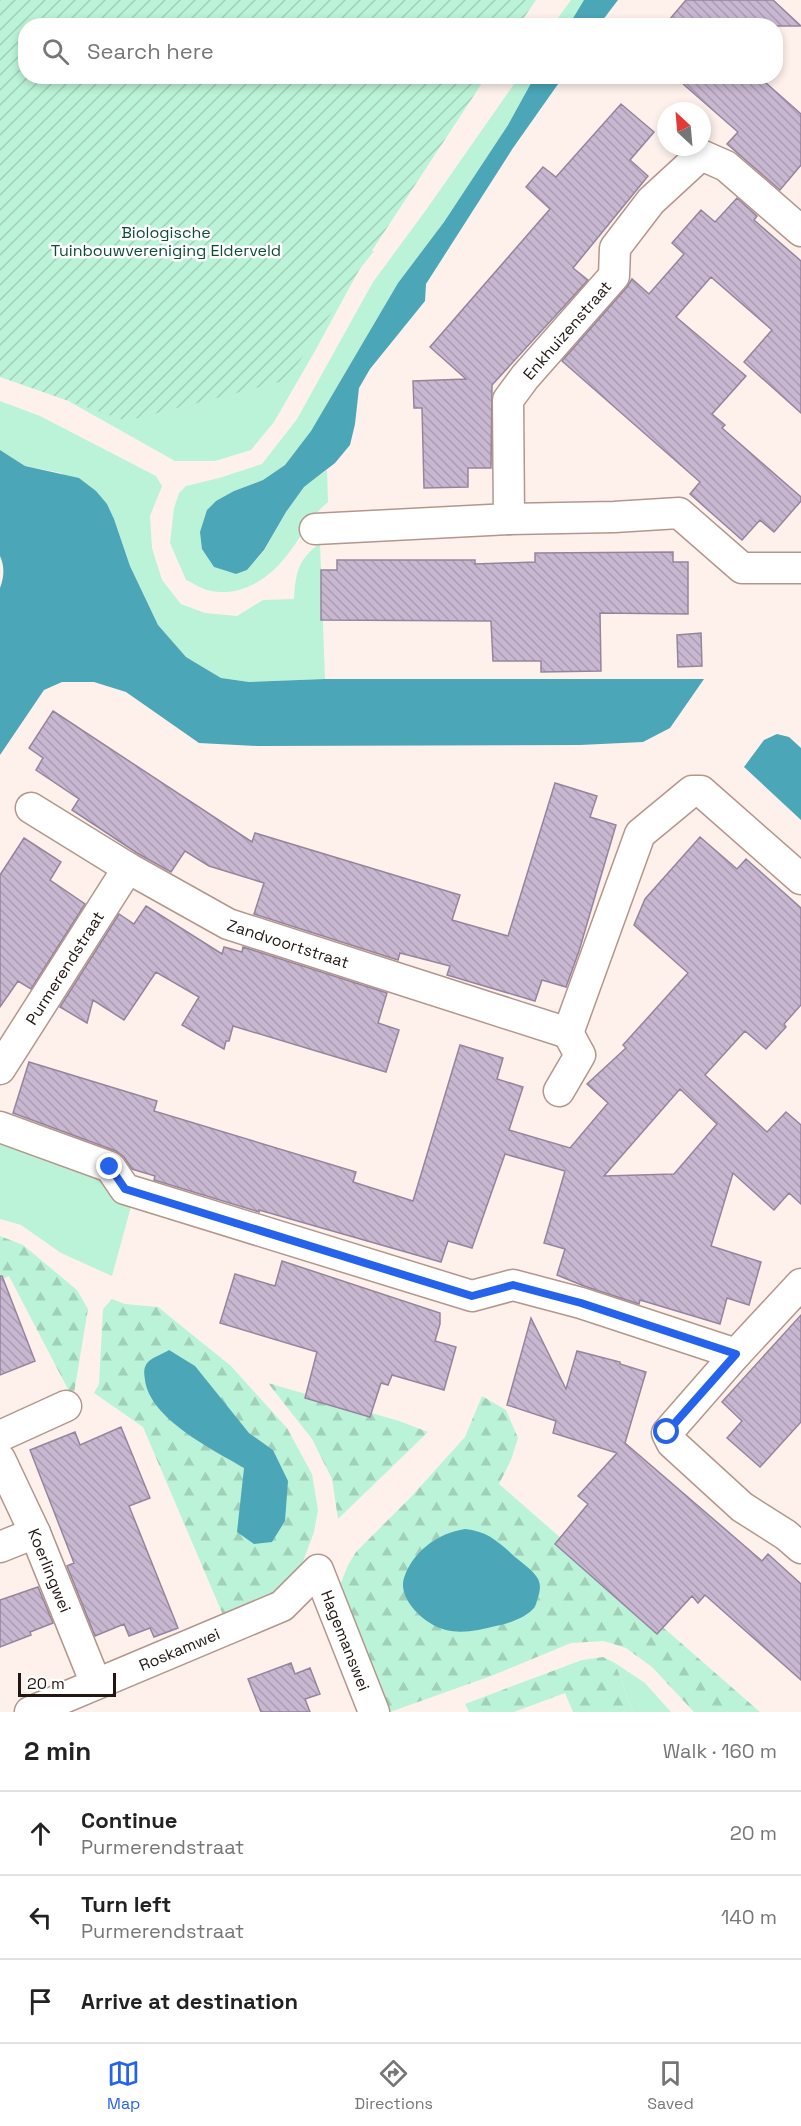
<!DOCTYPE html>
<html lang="en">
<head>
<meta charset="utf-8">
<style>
	:root { --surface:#fff; --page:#f2f2f2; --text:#222; --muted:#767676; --line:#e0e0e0; --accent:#2563eb }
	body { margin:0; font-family:"Space Grotesk",sans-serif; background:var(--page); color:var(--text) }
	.compass { position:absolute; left:657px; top:102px; width:54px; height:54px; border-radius:50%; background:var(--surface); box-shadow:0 3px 9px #0003; rotate:334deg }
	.scale { position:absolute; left:18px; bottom:15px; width:98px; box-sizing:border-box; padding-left:6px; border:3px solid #211612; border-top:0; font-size:16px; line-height:21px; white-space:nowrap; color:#211612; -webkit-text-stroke:4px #fff; paint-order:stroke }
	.stop { position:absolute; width:18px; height:18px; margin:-14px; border:4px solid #2563eb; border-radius:50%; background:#fff }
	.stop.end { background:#2563eb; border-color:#fff; box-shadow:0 2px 6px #0008 }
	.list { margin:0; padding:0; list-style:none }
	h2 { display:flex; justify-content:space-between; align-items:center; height:78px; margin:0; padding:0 24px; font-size:26px }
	h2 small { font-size:20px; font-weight:400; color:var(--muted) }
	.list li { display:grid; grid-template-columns:39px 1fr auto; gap:18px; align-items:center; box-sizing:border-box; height:84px; padding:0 24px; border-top:2px solid var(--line) }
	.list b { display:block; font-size:22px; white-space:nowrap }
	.list p { margin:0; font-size:20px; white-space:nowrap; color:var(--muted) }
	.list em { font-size:20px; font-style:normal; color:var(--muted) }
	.icon { flex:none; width:33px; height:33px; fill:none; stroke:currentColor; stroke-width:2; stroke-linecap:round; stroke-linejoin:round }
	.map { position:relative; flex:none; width:801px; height:1712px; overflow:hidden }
	.search { position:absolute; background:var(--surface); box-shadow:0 3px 9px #0003; left:18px; right:18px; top:18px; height:66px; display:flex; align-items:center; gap:15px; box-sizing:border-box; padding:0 21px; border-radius:24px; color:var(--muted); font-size:22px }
	.sheet { height:330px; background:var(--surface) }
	nav { display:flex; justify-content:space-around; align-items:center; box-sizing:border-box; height:84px; border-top:2px solid var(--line); background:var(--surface); font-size:16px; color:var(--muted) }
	nav a { display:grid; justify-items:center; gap:3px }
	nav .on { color:var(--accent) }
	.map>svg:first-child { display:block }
	.grass { fill:#bbf3d8 }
	.forest { fill:url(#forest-firs); fill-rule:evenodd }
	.garden { fill:url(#garden-furrows) }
	.water { fill:#4ba6b7 }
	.building { fill:url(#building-back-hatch); stroke:#95859c; stroke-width:1.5; fill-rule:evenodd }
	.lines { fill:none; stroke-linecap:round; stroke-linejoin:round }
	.minor-casing { stroke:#b4968c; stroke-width:33 }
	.minor { stroke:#fff; stroke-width:30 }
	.route { stroke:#2563eb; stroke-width:8 }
	.labels { text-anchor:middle; stroke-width:5; stroke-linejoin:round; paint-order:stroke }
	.park-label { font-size:16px; fill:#0d4b35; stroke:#fff }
	.street-label { font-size:16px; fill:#211612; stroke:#fff }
</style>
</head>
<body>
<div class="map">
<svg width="801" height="1712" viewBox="0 0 801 1712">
	<defs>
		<pattern id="forest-firs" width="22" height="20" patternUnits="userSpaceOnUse" patternTransform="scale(1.5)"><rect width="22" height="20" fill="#bbf3d8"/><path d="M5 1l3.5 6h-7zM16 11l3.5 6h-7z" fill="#a0d0b8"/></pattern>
		<pattern id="garden-furrows" width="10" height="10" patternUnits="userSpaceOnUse" patternTransform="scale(1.5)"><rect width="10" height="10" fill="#bbf3d8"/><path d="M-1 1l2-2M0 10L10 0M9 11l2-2" fill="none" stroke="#a0d0b8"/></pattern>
		<pattern id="building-back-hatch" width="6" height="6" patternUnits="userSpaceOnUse" patternTransform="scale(1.5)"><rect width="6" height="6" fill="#c8b7d0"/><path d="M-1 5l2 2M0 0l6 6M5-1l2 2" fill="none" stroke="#ac9db2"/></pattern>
	</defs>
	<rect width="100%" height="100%" fill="#fef1ec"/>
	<path class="grass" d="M571,0H584L571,24L569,25L552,26Z
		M519,77H535L508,125L444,222L398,283L311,431L285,465L263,480L234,491L214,567L236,574L247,570L264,551L286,512L304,487L327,470L328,502C311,516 304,533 291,550C272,577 242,599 207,590C200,588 193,583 186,580L170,543L174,508L179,493L186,486L219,478L262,464L297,419L373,282L426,210Z
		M316,250L374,251L359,270L315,351L274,422L251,450L215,461H175L70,402Z
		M0,401L40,416L156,476L162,486L150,516L152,548L162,580L181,604L205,613L237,616L263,600L294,599C296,572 297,561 320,543L325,679L249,682L221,678L186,657L158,625L130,566L114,519L107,504L61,473L25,466L0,450Z
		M0,1140L96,1170L132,1203L112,1276L61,1253L21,1225L0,1219Z
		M615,1663L645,1683L671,1712H633Z"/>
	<path class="forest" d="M0,1236L23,1245L77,1290L88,1309L74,1393L71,1395L9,1276L0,1280Z
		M112,1299L125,1304L158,1307L231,1366L287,1428L312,1474L318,1510L314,1532L301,1567L281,1590L226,1622L143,1427L94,1393L99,1384L103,1309ZM194,1366L249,1433L273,1450L242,1497L244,1468L212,1449Z
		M268,1383L399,1421L428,1432L338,1519L332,1479L312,1439Z
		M482,1396L506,1410L518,1438L511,1460L499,1484L760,1712H694L652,1667L626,1648L604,1641L571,1643L491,1676L390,1712L346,1607L340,1585L348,1565L356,1552L410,1498L465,1437Z
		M603,1657L615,1663L633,1712H573L565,1693L514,1712H469L465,1704L582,1660Z"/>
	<path class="garden" d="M0,0H536L519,25L26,26V76L486,77L287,380L126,421L0,377Z"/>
	<path class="water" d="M584,0H618L599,25H569Z
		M535,76L563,77L513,148L426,284L425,301L370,369L359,388L355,424L350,445L335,463L304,487L286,512L264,550L247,570L236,574L214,567L202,549L200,532L207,510L216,501L234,491L263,480L285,465L311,431L398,283L444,222L508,125Z
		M0,450L25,466L79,478L96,491L107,504L114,519L130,566L158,625L186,657L221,678L249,682L325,679H704L670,728L643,742L580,745L258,746L199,743L126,692L94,682H62L44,690L0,755V588C4,577 5,567 0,556Z
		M777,734L789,737L801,748V820L744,767L764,740Z
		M169,1350L195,1366L249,1433L273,1450L288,1481L285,1521L272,1542L254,1544L237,1532L244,1468C212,1449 150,1419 145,1380C144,1373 143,1368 148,1362C153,1357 163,1354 169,1350Z
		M465,1529C487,1531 499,1542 515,1557C522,1563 534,1571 538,1579C541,1585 540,1591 538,1597C537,1600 536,1607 533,1609C525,1618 507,1624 496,1626C480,1630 462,1634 446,1630C427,1626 397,1600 404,1578C413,1551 438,1533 465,1529Z"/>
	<path class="building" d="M686,0H773L801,26H664Z
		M674,76H758L801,114V165L780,190L727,144L738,132Z
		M621,104L654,132L630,160L648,176L573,268L588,280L492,385L491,468H468V487L424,488L422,408H414L413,381L466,379L430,347L550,209L526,187L543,167L556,177Z
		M737,198L757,216L754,220L801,261V413L744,362L772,330L711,277L676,317L746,376L712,414L725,425L722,428L801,497V501L774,532L760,520L742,540L690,494L700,482L562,361L627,287L632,279L649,294L684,254L672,243L701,210L715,222Z
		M673,552V562H688V614L600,613L601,671L541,672V661H493L491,621L321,620V570H337V560H475V564L535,562V553Z
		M701,633L702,666L678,667L677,635Z
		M53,711L252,842L255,833L460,895L452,920L508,936L555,783L597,796L590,817L616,825L579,951L566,987L542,980L535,1001L447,975L450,966L400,953L398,960L254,914L264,883L209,866L185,851L171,872L137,853L72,810L79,799L36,770L43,758L29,748Z
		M700,837L737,869L746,859L801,908V1005L784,1024L786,1027L766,1049L745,1031L705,1075L767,1132L786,1112L801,1125V1204L789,1193L774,1210L733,1173L711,1246L761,1262L749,1305L727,1298L720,1324L640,1300L639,1304L584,1286L557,1275L565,1249L544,1243L565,1171L505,1154L472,1248L448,1241L441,1262L259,1210V1212L154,1180L155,1176L132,1169L124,1157L116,1151L13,1113L29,1062L157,1101L154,1111L356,1172L353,1182L413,1201L460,1045L503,1058L497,1079L523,1087L509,1130L570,1148L608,1103L587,1084L626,1048L623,1045L688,973L634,925L645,899ZM680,1089L717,1124L674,1174L604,1176Z
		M24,838L61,862L50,880L85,904L31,989L18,981L0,1007V875Z
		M146,906L222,954L224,947L242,952L243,947L387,993L378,1023L399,1030L386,1072L233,1026L229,1041H226L224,1049L182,1025L199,997L156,972L124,1020L93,1000L87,1023L60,1007L119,914L134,924Z
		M282,1261L440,1313V1324L435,1341L456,1347L444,1390L392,1375L388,1385L381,1383L370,1417L305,1398L317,1352L220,1323L235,1274L275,1286Z
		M0,1276H2L35,1361L0,1375Z
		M801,1315V1422L760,1467L727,1438L742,1421L722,1402Z
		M531,1318L566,1389L577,1351L620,1362V1364L646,1372L625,1443L762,1561L768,1554L801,1584V1680L705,1595L698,1603L692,1596L657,1634L555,1544L588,1504L578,1496L617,1453L553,1433L556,1421L507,1405Z
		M121,1427L150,1498L129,1506L178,1628L154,1637L150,1628L129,1636L124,1624L95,1636L67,1566L74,1563L30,1450L75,1432L80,1445Z
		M38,1587L53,1623L30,1632L31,1635L0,1647V1600Z
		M291,1663L295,1674L310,1668L320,1694L305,1699L310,1712H261L248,1679Z"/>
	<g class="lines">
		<defs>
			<g id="minor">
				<path d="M801,231L726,166L701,155L651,201L615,248L614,276L525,377L508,400L509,519L614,517L679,513L742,568H801"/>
				<path d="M315,529L509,519"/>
				<path id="s1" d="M31,808L128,868L228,924L568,1033L640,834L692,791H701L801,879"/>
				<path id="s2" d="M0,1069L128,868"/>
				<path d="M559,1091L580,1055L568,1033"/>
				<path d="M0,1127L110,1167L125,1189L472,1296L513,1285L581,1303L736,1354L667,1433L672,1443L742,1507L786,1535L801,1548"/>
				<path d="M736,1354L801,1284"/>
				<path d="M0,1436L66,1406"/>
				<path id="s3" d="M0,1459L35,1533L96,1684"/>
				<path d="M0,1547L35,1533"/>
				<path id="s4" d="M30,1712L282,1606L318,1570L374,1712"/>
			</g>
		</defs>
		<use href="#minor" class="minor-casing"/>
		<use href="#minor" class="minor"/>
	</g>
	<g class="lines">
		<path class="route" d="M110,1167L125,1189L472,1296L513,1285L581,1303L736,1354L667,1432"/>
	</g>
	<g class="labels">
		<g class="park-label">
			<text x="166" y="238">Biologische<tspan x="166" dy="18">Tuinbouwvereniging Elderveld</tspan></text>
		</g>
		<g class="street-label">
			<text transform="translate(567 330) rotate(-49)" y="6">Enkhuizenstraat</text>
			<text dy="6" stroke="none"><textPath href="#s1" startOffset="292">Zandvoortstraat</textPath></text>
			<text dy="6" stroke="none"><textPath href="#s2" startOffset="120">Purmerendstraat</textPath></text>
			<text dy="6" stroke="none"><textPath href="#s3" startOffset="122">Koerlingwei</textPath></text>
			<text dy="6" stroke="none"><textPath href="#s4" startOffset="400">Hagemanswei</textPath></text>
			<text dy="6" stroke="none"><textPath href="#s4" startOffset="162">Roskamwei</textPath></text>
		</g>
	</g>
</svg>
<svg class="compass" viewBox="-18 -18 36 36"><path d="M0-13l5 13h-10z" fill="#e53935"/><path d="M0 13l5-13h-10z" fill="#767676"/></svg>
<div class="scale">20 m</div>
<div class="stop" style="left:667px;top:1432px"></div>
<div class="stop end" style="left:110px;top:1167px"></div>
<div class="search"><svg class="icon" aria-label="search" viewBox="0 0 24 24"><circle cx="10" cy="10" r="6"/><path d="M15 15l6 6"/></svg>Search here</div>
</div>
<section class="sheet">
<h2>2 min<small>Walk · 160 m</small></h2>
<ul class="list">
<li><svg class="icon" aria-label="ahead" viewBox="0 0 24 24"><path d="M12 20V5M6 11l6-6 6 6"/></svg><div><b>Continue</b><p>Purmerendstraat</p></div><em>20 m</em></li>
<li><svg class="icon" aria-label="left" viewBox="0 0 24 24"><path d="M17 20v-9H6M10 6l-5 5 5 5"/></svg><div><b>Turn left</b><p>Purmerendstraat</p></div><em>140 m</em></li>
<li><svg class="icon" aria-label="arrive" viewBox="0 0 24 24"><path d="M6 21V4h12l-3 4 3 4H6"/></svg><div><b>Arrive at destination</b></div></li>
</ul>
</section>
<nav>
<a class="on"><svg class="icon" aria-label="map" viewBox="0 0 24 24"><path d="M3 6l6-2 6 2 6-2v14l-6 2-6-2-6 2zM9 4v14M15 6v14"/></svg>Map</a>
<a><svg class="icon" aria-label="directions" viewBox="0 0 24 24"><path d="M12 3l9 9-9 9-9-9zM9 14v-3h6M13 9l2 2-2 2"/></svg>Directions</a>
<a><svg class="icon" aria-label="saved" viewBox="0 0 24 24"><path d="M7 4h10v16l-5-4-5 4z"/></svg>Saved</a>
</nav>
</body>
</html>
